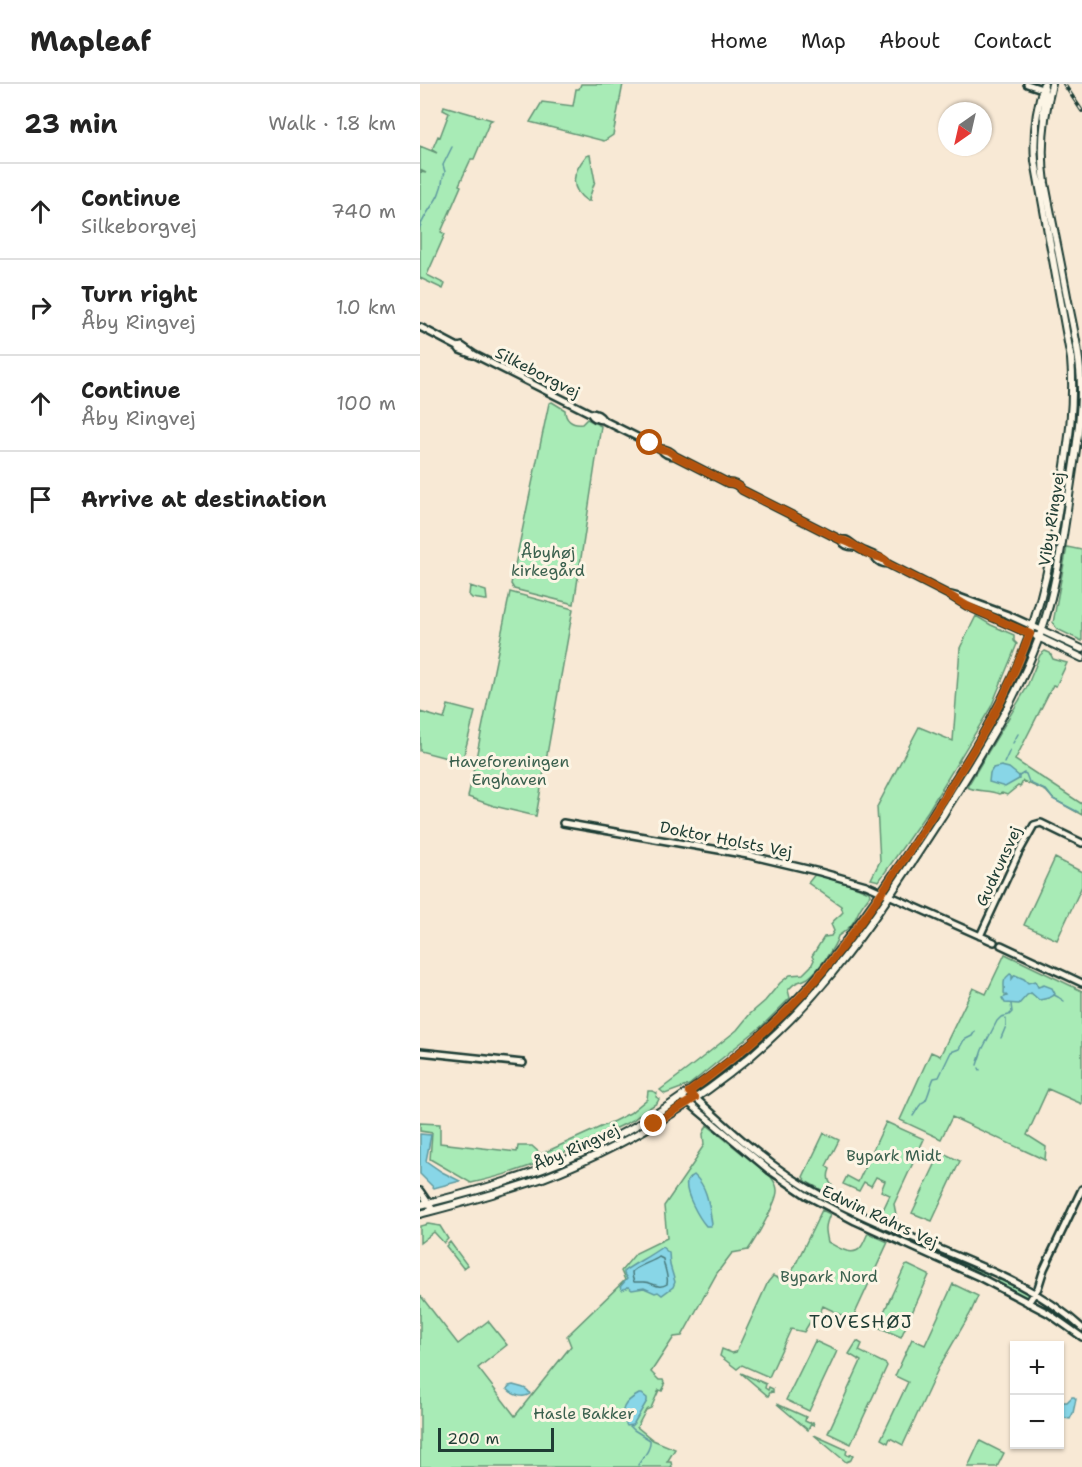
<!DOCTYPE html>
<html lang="en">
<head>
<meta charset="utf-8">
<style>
	:root { --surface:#fff; --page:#f2f2f2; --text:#222; --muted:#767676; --line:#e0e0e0 }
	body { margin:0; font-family:"Shantell Sans",sans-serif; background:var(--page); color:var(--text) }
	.controls { position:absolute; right:18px; bottom:18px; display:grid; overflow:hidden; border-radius:0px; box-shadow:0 2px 4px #0004 }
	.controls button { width:54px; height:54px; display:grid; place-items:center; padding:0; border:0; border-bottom:2px solid var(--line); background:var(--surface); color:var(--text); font:30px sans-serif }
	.compass { position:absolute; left:518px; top:18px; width:54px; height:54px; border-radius:50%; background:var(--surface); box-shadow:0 2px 4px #0004; rotate:214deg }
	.scale { position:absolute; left:18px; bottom:15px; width:116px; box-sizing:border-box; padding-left:6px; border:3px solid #1f3d34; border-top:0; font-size:16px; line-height:21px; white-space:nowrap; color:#1f3d34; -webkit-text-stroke:4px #fcf5e5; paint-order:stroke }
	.stop { position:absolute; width:18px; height:18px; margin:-14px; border:4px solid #b45309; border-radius:50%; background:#fff }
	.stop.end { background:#b45309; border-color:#fff; box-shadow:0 2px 6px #0008 }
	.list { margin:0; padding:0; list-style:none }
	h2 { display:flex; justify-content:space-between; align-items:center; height:78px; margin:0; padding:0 24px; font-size:26px }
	h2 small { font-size:20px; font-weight:400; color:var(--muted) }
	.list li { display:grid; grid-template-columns:39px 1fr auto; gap:18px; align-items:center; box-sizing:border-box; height:96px; padding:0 24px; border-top:2px solid var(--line) }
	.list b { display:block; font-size:22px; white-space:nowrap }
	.list p { margin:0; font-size:20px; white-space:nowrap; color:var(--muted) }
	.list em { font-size:20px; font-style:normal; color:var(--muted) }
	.icon { flex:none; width:33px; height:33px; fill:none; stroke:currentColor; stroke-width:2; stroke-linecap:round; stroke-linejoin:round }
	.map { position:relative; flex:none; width:662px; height:1383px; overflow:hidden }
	header { display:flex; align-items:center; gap:36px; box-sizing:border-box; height:84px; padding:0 30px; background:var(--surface); border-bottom:2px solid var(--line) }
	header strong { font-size:28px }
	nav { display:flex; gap:33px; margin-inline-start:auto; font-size:21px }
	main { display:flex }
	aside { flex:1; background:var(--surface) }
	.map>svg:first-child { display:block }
	.green { fill:#a8ebb6; stroke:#649475; stroke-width:1.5 }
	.water { fill:#88d6e7; stroke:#5e999f; stroke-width:1.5 }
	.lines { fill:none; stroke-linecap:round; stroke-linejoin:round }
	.shore { stroke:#497a7c; stroke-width:1.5 }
	.stream { stroke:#5e999f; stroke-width:1.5 }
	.tertiary-casing { stroke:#1f3d34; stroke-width:10 }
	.secondary-casing { stroke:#1f3d34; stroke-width:10 }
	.tertiary { stroke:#fcf5e5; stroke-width:5 }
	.secondary { stroke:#fcf5e5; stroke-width:6 }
	.rail-casing { stroke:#1f3d34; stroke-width:4 }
	.rail { stroke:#fcf5e5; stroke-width:1.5; stroke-dasharray:4.5; stroke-linecap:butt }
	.route { stroke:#b45309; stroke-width:8 }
	.labels { text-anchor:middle; stroke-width:6; stroke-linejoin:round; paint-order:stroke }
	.street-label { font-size:16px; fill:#1f3d34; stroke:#fcf5e5 }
	.park-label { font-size:16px; fill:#3a604e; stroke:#fcf5e5 }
	.neighbourhood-label { font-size:18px; letter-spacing:1.5px; fill:#1f3d34; stroke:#fcf5e5 }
</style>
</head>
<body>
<header>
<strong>Mapleaf</strong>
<nav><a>Home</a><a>Map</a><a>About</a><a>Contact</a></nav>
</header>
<main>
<aside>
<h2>23 min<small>Walk · 1.8 km</small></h2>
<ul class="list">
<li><svg class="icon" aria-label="ahead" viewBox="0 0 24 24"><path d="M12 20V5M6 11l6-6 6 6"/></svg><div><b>Continue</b><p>Silkeborgvej</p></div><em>740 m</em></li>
<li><svg class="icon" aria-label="right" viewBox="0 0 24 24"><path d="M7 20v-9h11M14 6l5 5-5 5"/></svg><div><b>Turn right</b><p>Åby Ringvej</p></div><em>1.0 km</em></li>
<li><svg class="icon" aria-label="ahead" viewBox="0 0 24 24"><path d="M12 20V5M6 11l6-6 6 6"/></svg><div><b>Continue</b><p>Åby Ringvej</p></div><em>100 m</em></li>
<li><svg class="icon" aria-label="arrive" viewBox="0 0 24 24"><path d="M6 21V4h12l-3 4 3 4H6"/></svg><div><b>Arrive at destination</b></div></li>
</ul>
</aside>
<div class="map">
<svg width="662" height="1383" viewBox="0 0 662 1383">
	<rect width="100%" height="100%" fill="#f8e9d5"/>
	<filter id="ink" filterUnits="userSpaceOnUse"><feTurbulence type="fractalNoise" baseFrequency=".0167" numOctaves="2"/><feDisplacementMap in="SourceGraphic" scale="12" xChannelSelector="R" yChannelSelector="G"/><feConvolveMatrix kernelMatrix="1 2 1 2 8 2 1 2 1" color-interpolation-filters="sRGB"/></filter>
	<g filter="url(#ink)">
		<path class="green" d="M161,0H203L193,51L184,57L110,38L122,18L153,22L156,5H159Z
			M624,13L618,53L619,88L653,253L657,286L658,310L654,272L619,88L617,53L619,29Z
			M24,22L72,36L70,37L54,75H51L39,101L41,102L21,148L25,150L7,191L25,200L23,205L0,194V88L6,89L0,86V62L17,69L12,66L18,52L20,53L29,29L23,26Z
			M170,71L175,97L169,115L170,117H167C147,103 154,87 166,72Z
			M132,318L145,326C145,336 152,341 162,340L167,335L181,342L154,520L94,505L91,500L129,319Z
			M655,327H657C654,363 648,399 643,434C638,468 633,503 622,535L633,489L636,457Z
			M647,463L662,466V557L637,545L633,539Z
			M50,502L66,507L67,516H65L52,514L49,511Z
			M90,508L153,525L116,732L74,722L48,713Z
			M556,532L571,541L594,551V557L597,560L571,623L508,727L459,797L451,795L460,777L457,723L499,643L533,657L540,564Z
			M609,560L581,630L515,738L472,801L530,708Z
			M625,567L630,569L633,575L647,579L636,602L633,601L595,676L662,720V731L633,715L626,707L603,697L600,703L598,702L587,711L582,709L579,710C569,706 557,708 547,703L606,605L620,571Z
			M28,621L55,628L42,678L0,667V628L24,635Z
			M635,774L662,788V802L637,856L604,841Z
			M396,789L422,797L449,808L450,811C446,817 441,822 438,829C433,840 429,845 418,852C416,862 397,888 388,894C377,900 378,895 368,906L370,914L343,941L269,1001L245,1010L240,1006L269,984L317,946L330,930L345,917L360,899L370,891L383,890L391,882L394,876L392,872L404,853L411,852L414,847L411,840C415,834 419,833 423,828L421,822L388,799Z
			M458,817L419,875L384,917L355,946L320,976L278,1009L325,971L381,915L407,886Z
			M585,870L662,907V1020L628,1005L607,1051L626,1063L625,1076L532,1033L521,1055L480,1036L511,968L520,972L553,904L566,910Z
			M228,1007H232L237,1009L236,1013L239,1015L237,1019L223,1028L213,1036C160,1062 109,1087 51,1099L10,1075L12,1049L0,1047V1039L20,1040V1059L97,1068L98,1062H112L121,1070L194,1037L210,1029L227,1015Z
			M259,1018L261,1021C197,1060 136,1090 63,1110C48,1114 33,1119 18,1122L67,1108L124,1087Z
			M466,1038L504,1055L474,1120L477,1136L461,1130L470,1111L461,1107L465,1097L456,1093L451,1102L444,1098L439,1107L423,1100L427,1092L438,1098Z
			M287,1041L351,1093C354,1097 357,1101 357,1106C358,1117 335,1156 328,1166L312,1169L297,1189L262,1252L254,1253L231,1288L239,1296H243L245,1301L242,1307L239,1306L231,1324L226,1326L217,1343L233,1356L255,1365L247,1378H251L252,1383H0V1211L38,1260L68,1237L87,1261L58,1284L95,1332L151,1262L147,1252L205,1196L201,1187L216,1169L247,1154L244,1122L277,1074L276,1073L284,1061L283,1050Z
			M404,1049L419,1056L406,1082L410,1085C407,1092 408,1099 415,1104L409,1110L387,1098L383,1093Z
			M521,1068L540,1077L512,1137L492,1129Z
			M380,1103L394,1112L487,1154L485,1158L424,1130L379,1104Z
			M402,1126L410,1130C405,1142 405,1145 408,1158C417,1163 433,1174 441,1163C444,1159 446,1153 448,1149L468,1158L432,1236L403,1222L397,1235L393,1233L384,1248L371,1245L349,1293L322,1281L317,1285L300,1272L302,1265L312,1269L316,1268L348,1198L353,1192L367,1198Z
			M8,1140L20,1142L28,1155L24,1159L14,1148L0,1159V1142Z
			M30,1158L47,1181L43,1184L26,1162Z
			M498,1158L569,1188L570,1190L567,1195L496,1163Z
			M488,1181L509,1191L481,1253L458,1243V1241L485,1182Z
			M579,1195L608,1209L605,1215L577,1200Z
			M533,1200L558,1212L550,1230L519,1283L483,1361L470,1354L468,1359L461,1355L488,1298L475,1292L492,1255L505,1261Z
			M395,1257L417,1267L389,1327L366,1316Z
			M437,1257L442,1260L439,1267L466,1280L467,1282L431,1360L408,1349L441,1277L429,1270Z
			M321,1289L346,1300L345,1304L348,1306L349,1303L353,1305V1308L351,1307L348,1312Z
			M357,1320L386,1333L385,1337L389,1339L393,1338L394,1341L391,1340L388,1346Z
			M394,1351L427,1366L426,1370L429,1372L431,1370L433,1371L431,1376L426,1378Z
			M560,1357L584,1369L577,1383H548Z"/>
		<path class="water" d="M581,682L589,684L599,692V695L585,703L569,698L570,689L573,684Z
			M590,890L592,891V895L595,891L604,895L608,899L615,897L618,903L624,901L632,904L635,910C631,915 624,915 619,916L611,909L607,911L599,920L585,919L582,914L587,912L584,909C585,900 581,897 590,890Z
			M0,1050L11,1051L6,1077L22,1088L40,1097L14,1104L0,1090Z
			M274,1091C288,1103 289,1122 292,1140L291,1142H286C279,1134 264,1108 267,1098C268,1094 271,1093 274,1091Z
			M242,1163L249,1169L250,1181L255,1198L253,1203L242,1211L238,1208L235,1209L224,1204L212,1206L208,1203L202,1206L200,1203L207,1195L204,1190V1187C217,1178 230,1172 242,1163Z
			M93,1301C99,1303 108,1303 110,1310C103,1315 93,1311 87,1305L89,1302Z
			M219,1310H222L227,1314V1317L214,1339L212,1341L207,1342C198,1326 204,1318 219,1310Z
			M652,1313H654L656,1315L653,1329L650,1335L644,1334L640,1330V1318H647Z"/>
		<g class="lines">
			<path class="shore" d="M239,1173L243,1175C244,1183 249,1193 247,1200C238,1206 233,1198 224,1198C220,1198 217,1198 214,1198C213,1196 212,1190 212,1188C216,1182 233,1178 239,1173Z"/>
			<path class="stream" d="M24,91L25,88L23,81L32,63
				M0,143C8,122 21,117 23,93
				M593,659L598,650
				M584,679L590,666
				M599,692L604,689L606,690L609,698L612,700L627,707L633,715L658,728
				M634,911L638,913L644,917
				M581,954L586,942V935
				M557,981L562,966L577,937L581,933L589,931L592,928L591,920
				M559,984L560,986
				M493,1032C496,1028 498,1023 501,1020C502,1018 504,1018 505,1017C508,1014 511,999 514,994L519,993L531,968L539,965L544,956L552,952L555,947
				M210,1342L214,1346L230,1356C231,1366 223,1373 218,1381"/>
			<defs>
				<path id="tertiary" d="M607,0L622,5L625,4
					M623,33C623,23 627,9 623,1
					M0,243L38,263L42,262L55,271L170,329C176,329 180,331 183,336L241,365C247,365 251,367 255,372L308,399C314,399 318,401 322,406L421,456C422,456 424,456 426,456C431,458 434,462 438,464C447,470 462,472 468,480L529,511L547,522L610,550
					M38,263L40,266L53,271
					M170,329C173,334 177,336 183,336
					M241,365C244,370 249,372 255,372
					M421,456C424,461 428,463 434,463
					M455,473C458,478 462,480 468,480
					M531,511L539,513L588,531L621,546
					M143,739L328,771L400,788L446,801L574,858
					M560,852L599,768L614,741L621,739L662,759
					M581,861L662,899
					M0,968L103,979
					M269,1008C310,1046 352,1086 402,1112C437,1130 474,1146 510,1161C563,1183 619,1204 662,1244
					M262,1013L349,1086L386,1111L435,1137L559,1193L628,1229L662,1253
					M0,1107L13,1126
					M608,1219L618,1204L624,1185L662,1105"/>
				<path id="secondary" d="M621,546L662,565
					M616,552L662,574
					M0,1121C33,1113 67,1104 100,1093C160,1073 219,1044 270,1007C309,980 346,948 379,913C403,888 424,860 444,832C469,797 493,763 515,727C547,678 578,629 600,576C622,522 633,465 641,408C648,363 655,320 651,275L615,77C613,51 616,25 624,0
					M0,1130C41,1119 83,1108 123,1094C174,1075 222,1049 267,1020C321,985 371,939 412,889C453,839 489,783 524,729C560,672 597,615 620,551C636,506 642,459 649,412C654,377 661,341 661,305C661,274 653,242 647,212C640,174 632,137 625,99C620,65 623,34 632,0"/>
			</defs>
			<use href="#tertiary" class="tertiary-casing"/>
			<use href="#secondary" class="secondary-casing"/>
			<use href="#tertiary" class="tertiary"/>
			<use href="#secondary" class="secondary"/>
			<defs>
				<path id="rail" d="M644,0L662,27"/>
			</defs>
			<use href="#rail" class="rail-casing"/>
			<use href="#rail" class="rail"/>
		</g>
	</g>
	<g class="lines" filter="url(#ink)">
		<path class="route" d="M230,359C233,361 237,364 241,365C247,366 250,367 255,372L308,399C314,399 318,401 322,406L421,456C431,457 441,467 451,471C456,473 461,473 465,476C466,477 467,479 468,480L529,511L547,522L610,550C600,574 591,598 579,621C556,665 528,707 501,749C464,806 426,864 379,914C346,949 308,979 269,1008L275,1014L234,1040"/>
	</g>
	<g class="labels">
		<g class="street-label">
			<text transform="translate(118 288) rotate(27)" y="6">Silkeborgvej</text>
			<text transform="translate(631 435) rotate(-81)" y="6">Viby Ringvej</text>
			<text transform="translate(306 755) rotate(11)" y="6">Doktor Holsts Vej</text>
			<text transform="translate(578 782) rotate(-65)" y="6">Gudrunsvej</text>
			<text transform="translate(156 1063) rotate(-24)" y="6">Åby Ringvej</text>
			<text transform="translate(460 1132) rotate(25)" y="6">Edwin Rahrs Vej</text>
		</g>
		<g class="park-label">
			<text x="128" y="474">Åbyhøj<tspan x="128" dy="18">kirkegård</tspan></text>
			<text x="89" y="683">Haveforeningen<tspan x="89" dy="18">Enghaven</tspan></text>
			<text x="474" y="1077">Bypark Midt</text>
			<text x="409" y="1198">Bypark Nord</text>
			<text x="164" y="1335">Hasle Bakker</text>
		</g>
		<g class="neighbourhood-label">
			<text x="441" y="1244">TOVESHØJ</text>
		</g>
	</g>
</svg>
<div class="controls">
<button>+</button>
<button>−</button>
</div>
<svg class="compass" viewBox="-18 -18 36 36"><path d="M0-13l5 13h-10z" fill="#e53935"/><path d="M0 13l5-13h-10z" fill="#767676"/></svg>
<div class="scale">200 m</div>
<div class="stop" style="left:230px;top:359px"></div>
<div class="stop end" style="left:234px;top:1040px"></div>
</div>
</main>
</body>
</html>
